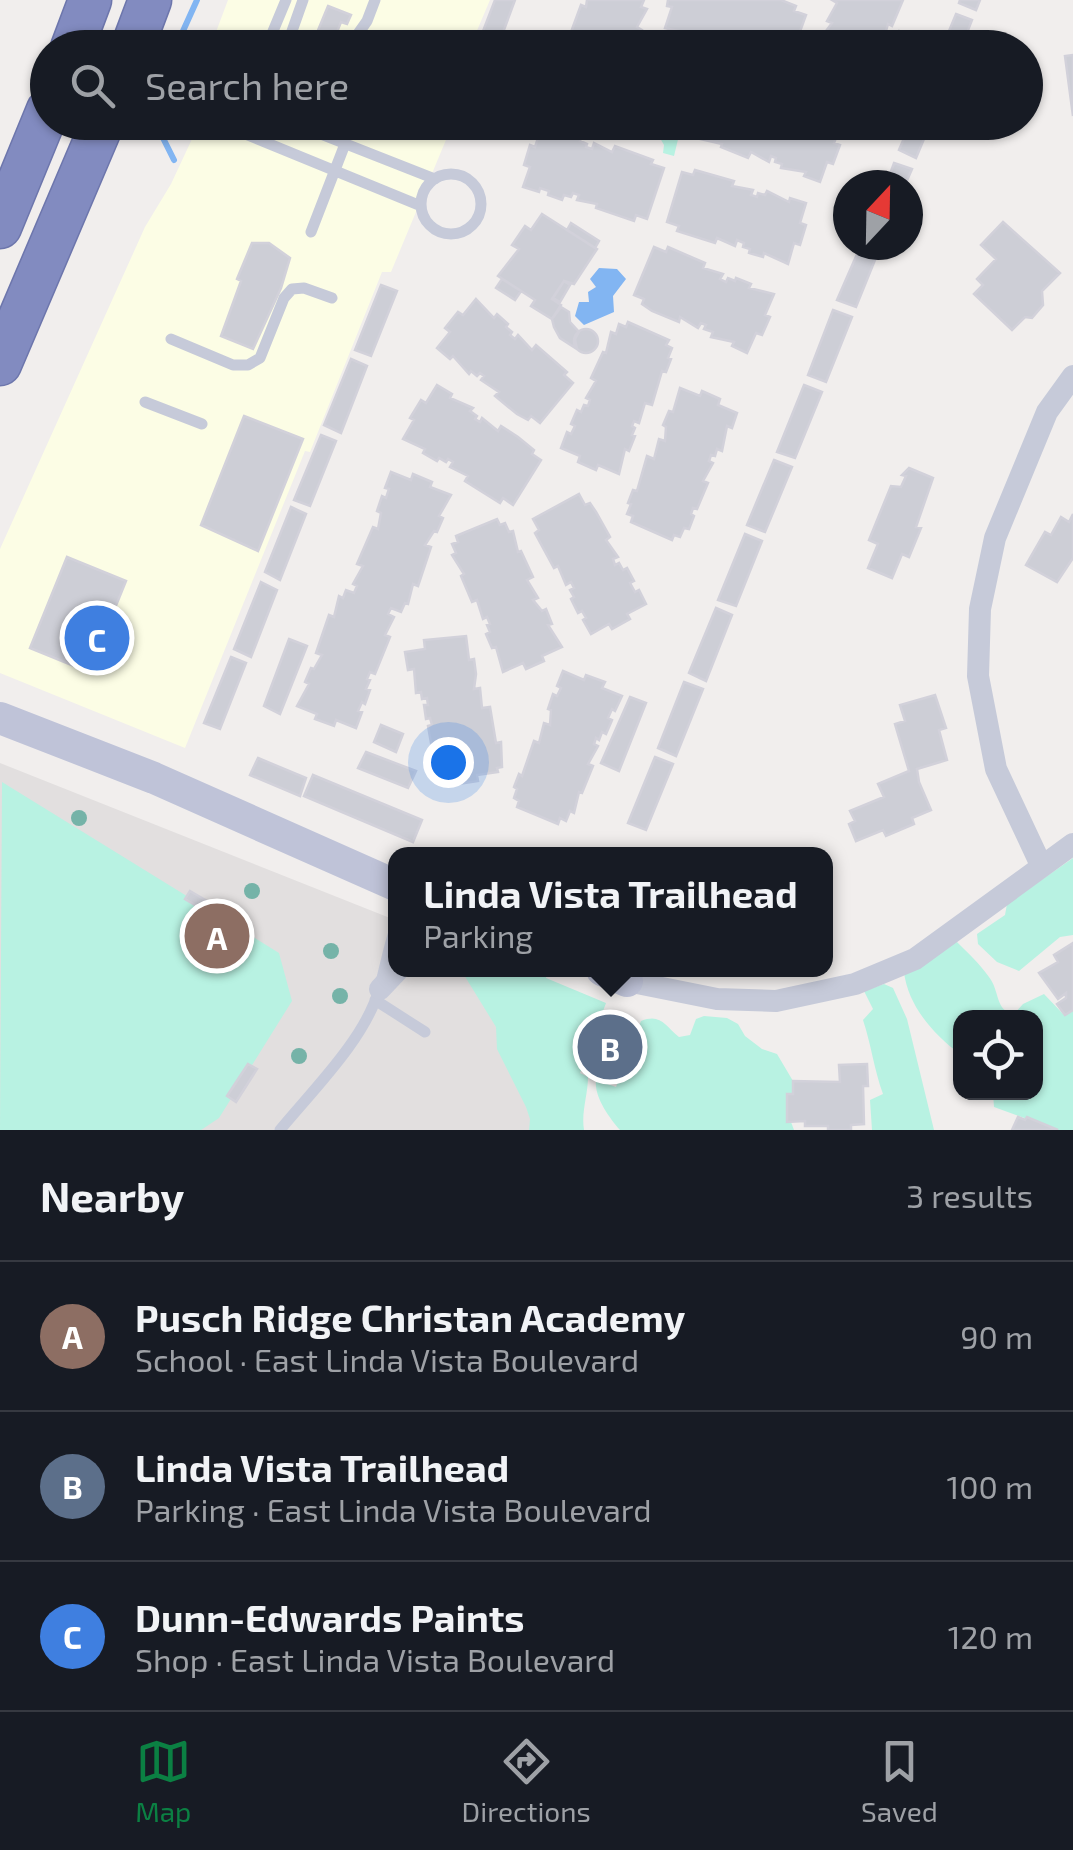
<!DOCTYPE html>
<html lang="en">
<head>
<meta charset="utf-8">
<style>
	:root { --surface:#171b24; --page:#20242c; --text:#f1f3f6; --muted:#9ea1a6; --line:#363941; --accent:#0b8043 }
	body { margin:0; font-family:"Exo 2",sans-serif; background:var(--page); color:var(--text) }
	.controls { position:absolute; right:30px; bottom:30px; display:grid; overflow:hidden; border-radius:20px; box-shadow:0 2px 8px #0004 }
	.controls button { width:90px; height:90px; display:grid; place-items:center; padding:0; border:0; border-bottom:2px solid var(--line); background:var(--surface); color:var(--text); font:50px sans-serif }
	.compass { position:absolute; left:833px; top:170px; width:90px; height:90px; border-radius:50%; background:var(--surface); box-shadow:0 2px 8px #0004; rotate:22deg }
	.you { position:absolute; left:448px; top:762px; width:35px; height:35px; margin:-25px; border:8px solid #fff; border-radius:50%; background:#1a73e8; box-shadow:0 0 0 15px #1a73e833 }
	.badge { display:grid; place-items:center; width:65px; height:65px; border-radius:50%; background:var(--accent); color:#fff; font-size:32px; font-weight:700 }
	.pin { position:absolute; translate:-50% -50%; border:5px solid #fff; box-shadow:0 2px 10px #0006 }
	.popup { position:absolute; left:388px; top:847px; width:445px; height:130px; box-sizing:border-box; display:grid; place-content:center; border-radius:20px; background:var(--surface); filter:drop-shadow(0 2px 8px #0005); font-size:32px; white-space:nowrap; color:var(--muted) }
	.popup b { font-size:38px; color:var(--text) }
	.popup::after { content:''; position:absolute; left:50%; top:100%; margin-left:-20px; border:20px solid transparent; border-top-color:var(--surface) }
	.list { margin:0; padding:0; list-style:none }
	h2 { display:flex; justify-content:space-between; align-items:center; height:130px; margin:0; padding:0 40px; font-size:42px }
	h2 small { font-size:32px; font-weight:400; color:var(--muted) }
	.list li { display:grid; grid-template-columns:65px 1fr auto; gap:30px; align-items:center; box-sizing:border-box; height:150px; padding:0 40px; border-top:2px solid var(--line) }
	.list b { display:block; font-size:38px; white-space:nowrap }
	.list p { margin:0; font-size:32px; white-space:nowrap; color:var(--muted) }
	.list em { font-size:32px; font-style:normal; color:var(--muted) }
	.icon { flex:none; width:55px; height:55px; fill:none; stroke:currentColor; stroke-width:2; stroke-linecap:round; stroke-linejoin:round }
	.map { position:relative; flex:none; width:1073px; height:1130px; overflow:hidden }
	.search { position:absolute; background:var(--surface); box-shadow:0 2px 8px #0004; left:30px; right:30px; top:30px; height:110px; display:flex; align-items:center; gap:25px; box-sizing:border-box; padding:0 35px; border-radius:55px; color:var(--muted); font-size:38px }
	.sheet { height:580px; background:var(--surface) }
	nav { display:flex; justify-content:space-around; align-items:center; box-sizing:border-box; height:140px; border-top:2px solid var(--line); background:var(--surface); font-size:28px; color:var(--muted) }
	nav a { display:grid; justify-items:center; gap:5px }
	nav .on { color:var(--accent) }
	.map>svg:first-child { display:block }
	.commercial { fill:#fcfde5 }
	.education { fill:#e2dfdf }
	.green { fill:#b8f2e2 }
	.water { fill:#82b5f2 }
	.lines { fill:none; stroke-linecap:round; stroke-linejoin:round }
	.stream { stroke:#82b5f2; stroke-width:6 }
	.building { fill:#cdced6; stroke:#d2d1da; stroke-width:2.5 }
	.highway-casing { stroke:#6d76ac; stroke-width:45 }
	.lane { stroke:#c6cad9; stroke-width:11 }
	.street { stroke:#c6cad9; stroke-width:22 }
	.secondary { stroke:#bfc3d8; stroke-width:32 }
	.highway { stroke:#828bc0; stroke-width:42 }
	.tree { fill:#75b3a8 }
</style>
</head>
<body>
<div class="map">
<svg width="1073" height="1130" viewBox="0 0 1073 1130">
	<rect width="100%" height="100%" fill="#f1eeed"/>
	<path class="commercial" d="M228,0H490L470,47L210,48Z
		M182,123H453L391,272H382L310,452L305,451L185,748L0,673V549L145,227L171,184L192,139L180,133Z"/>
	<path class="education" d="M0,763L395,920V970H490L555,1130H0Z"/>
	<path class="green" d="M662,122L681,127L674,156L663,153L664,145L660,138L632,134L626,123Z
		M2,782L279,953L292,1001L219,1118L201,1130H0Z
		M1073,858V935L1060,937L1019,971L997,962L978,944L977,934L1005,915L1007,904Z
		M956,941C967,952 980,964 989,977C1000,991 995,1011 1014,1014L1023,1004L1044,994L1064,1015L1073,1010V1130H1058L994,1107L993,1093L1036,1092V1018H960V1054C934,1035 908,1006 904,972Z
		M461,970H548L546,978L606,1003L580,1073L588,1077C588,1095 581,1112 584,1130H529L530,1119L526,1107L497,1049L496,1027Z
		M884,984L893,988L907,1019L934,1130H872L870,1100L883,1094C874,1069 871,1044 863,1020L873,1009L864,991Z
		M704,1016L727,1018L738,1024L745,1036L762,1049L777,1054L793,1081V1094L787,1095V1121L791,1122L794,1130H620C609,1117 594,1097 596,1080L616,1087L641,1021C661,1013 665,1026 679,1037L690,1035L696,1019Z"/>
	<path class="water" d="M599,268L617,269L626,279L613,296L614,312L584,325L575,316L579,302H589L588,292L596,287L590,279Z"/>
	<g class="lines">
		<path class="stream" d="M180,48L183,31L197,0
			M166,122L163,138L174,160"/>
	</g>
	<path class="building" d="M495,0H515L498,46L480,39Z
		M587,0H644L641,7L647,9L637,27L642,30L635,48H572L567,43L581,5L586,7Z
		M668,0H781L796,6L794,11L806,15L794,48H729L718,44L720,38L714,36L713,41L705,38L704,42L689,37L691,34L665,28L672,7L667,6Z
		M832,0H903L892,26L888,24L882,45L814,48L820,33L823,35L832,23L827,21L837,3Z
		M960,0H980L976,10L959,3Z
		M328,6L351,15L347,24L341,22L331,47L314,40Z
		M956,14L972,20L961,48H942Z
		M899,31L915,37L911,48H892Z
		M1073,55V116L1065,56Z
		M690,122H842L834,143L840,145L833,164L827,162L820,182L804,176L806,172L781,168L782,164L775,162L776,158L771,156L769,162L751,152L748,158L721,147L722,144L700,139L702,136L693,132L695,127Z
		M911,122H931L916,158L899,150Z
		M542,126L565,137L566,133L581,138L580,141L587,144L586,147L592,149L594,143L612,152L615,146L653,160L651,164L664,168L647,219L636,215L634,221L596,208L597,204L577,200L579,195L573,193L571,197L564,195L562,200L548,195L549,191L540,188L539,192L523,187L530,167L524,165L530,145L535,147Z
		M894,163L912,169L905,185H886Z
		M695,170L734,181L732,186L753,190L751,195L757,197L758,193L765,195L767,191L789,202L790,198L806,203L800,223L806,225L800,245L794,243L788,264L764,253L763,257L749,253L750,249L743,247L744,243L737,240L735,246L717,238L715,243L677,231L679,226L667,222L682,172L693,175Z
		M542,214L597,249L574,284L564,281L552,299L561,305L552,319L531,306L535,300L498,276L519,249L512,245L525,226L531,230Z
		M1003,222L1060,273L1042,291L1043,305L1032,318L1025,317L1012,330L974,294L983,285L977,279L996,259L981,245Z
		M571,223L599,241L595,248L567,230Z
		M252,243H269L290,258L281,288L253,349L221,336L241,281L237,279Z
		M861,245H881L856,307L837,300Z
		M654,247L666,252L668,247L705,263L703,268L723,274L720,279L726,282L728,278L735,281L736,278L751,284L749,288L774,294L765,315L770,317L762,335L756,333L747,353L732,346L734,342L711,337L713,332L704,329L706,325L701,323L698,328L680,317L679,322L652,311L642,304L644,299L634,295Z
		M502,279L521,291L515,300L496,288Z
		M564,281L570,285L560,302L553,298Z
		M381,285L397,291L371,356L355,350Z
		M476,299L494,318L497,314L508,324L506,327L512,332L510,335L515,339L518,335L532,350L536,345L567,372L564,375L573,383L540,423L531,416L528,420L517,414L495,396L499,392L481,380L484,376L480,373L477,376L471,371L469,374L453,356L450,359L437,348L450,332L445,328L458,312L463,315Z
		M561,307L569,312L570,322L579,332L575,339L577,349L560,338L554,327L552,319Z
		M833,310L852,317L826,382L808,375Z
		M628,322L669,340L666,345L672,348L668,358L671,359L666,372L662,371L652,405L645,403L639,423L634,421L632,426L635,428L632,435L635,436L629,451L625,449L619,474L598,465L596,470L578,462L580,456L561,448L567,432L571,434L575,426L571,424L577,410L581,412L584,405L588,406L590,400L586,398L596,381L591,378L603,352L606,353L611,332L616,334L619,324L626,327Z
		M574 341a12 12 0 1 1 24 0a12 12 0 1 1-24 0Z
		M351,359L367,366L341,433L324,425Z
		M437,385L452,394L450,398L473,408L470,411L477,416L475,419L480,422L482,418L498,431L501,426L518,437L534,450L532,454L541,460L513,505L503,498L500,503L465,481L468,476L450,467L453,462L448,459L446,462L439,458L437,461L423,453L425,449L403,439L414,420L410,418L421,400L426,403Z
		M804,385L822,392L795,458L777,452Z
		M680,388L700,396L702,391L720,399L718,405L737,413L732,428L727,426L722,451L717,449L715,456L711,455L709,461L713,463L703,481L708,483L697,509L693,508L691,514L694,516L689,529L684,528L680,537L674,535L672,540L631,522L633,516L627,514L631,504L628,503L633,490L637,491L647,456L654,459L659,439L665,441L666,427L663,425L669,411L673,412Z
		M244,416L303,439L258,551L201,525Z
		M321,435L336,441L310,506L294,500Z
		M774,460L792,467L765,532L747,525Z
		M909,468L933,478L916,527L921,528L909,557L902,554L892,578L868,568L878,544L869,540L891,486L901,487L906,476L902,475Z
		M391,472L411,480L413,474L432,482L430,487L451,495L439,516L443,518L437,532L434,531L425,545L431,547L418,586L413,584L408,604L405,603L401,612L391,608L388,614L394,617L385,635L390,637L375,674L370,672L367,679L370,680L366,689L370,690L365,704L362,702L358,711L362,712L356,728L336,720L334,726L315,719L317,714L297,706L309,684L305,682L311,668L314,669L322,655L316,653L329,615L334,617L339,596L343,598L346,590L354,593L357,586L353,584L363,566L357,564L373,527L378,529L381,513L377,511L382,496L386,498L389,489L385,488Z
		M579,494L585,505L590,503L596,512L610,537L606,540L618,557L613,559L615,565L619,563L623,570L627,568L634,581L630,583L635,592L639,590L646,604L627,614L630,619L612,629L609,624L591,634L583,620L586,618L582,611L578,613L571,599L574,597L570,590L574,588L571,582L566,585L558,566L554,568L535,533L539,530L533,519Z
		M291,507L306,514L280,580L265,572Z
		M1073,514V558L1057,582L1026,565L1045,532L1051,535L1061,517L1069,522Z
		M497,519L500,525L505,523L509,532L513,531L518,552L521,551L533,577L527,580L538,598L533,600L542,611L546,609L552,624L548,625L562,647L542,656L544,661L526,669L523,663L503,672L496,647L492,648L486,634L490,632L487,625L490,624L487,617L483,619L477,600L472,602L461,576L464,574L452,555L456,553L452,544L458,542L456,536Z
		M745,534L762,541L736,606L718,600Z
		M67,557L126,581L89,672L30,648Z
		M261,582L277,590L251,657L234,649Z
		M716,608L732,615L706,681L689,673Z
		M466,636L469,660L474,659L476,674L474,689L480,688L482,708L490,707L496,743L501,742L502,767L497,768L498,772L477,775L478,781L452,785L447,783L446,774L441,775L439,753L433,754L428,726L432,725L430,718L426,719L424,705H428L427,698L422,699L421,692L416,693L414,669L408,670L405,652L425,649L424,640Z
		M289,639L307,646L280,714L264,706Z
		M231,657L246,663L220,729L204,723Z
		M563,671L584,680L586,675L605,682L602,688L622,696L615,711L612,709L608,718L612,720L606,734L602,732L599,740L596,738L594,744L598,746L588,764L593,766L582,793L579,792L574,813L570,811L566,821L560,818L558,824L517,807L519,801L514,798L517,789L514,787L519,774L522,776L534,741L539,743L544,723L550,725L551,710L548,709L553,694L557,696L561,688L557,686Z
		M684,682L703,689L676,756L658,748Z
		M935,695L946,728L939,730L947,760L917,769L919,782L931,810L912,818L914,824L886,836L883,830L856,841L849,824L855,821L850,811L884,797L878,784L909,771L895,724L905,721L900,705Z
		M630,697L646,703L619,771L601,763Z
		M381,725L403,734L396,752L374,742Z
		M366,752L416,771L408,788L358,768Z
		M655,757L673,764L646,830L628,823Z
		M258,758L306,778L300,796L250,775Z
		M313,775L422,820L413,842L304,796Z
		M190,891L217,907L212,915L185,899Z
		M1073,943V1010L1065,1015L1057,1004L1066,998V993L1058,999L1039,973L1058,962L1054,955Z
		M248,1064L257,1069L236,1102L227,1096Z
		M867,1064L868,1086H863L864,1124L851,1125V1130H828V1126H805V1121L787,1122V1094H793V1081L840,1082L839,1065Z
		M1018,1117L1025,1120L1027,1117L1058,1130H1012Z"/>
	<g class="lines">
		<defs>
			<path id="highway" d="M72,48L90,0
				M132,48L150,0
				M0,227L48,110
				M0,364L103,122"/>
		</defs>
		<use href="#highway" class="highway-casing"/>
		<path class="lane" d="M266,48L286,0
			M286,48L303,0
			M348,48L367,21L375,0
			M216,122L421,206
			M290,122L435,179
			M421 204a30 30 0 1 1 60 0a30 30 0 1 1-60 0Z
			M311,232L345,144
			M171,339L233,365H248L260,358L284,298L292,289L304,288L332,298
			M145,402L202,424
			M375,1000L425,1032
			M280,1130C312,1091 366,1038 379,989C385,969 388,949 395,929"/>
		<path class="street" d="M1041,865L996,769L978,676L980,609L995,538L1047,412L1073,376
			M627,981L717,999L776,1001L855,984L915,959L1073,844
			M380,989L398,970"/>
		<path class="secondary" d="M0,718L154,778L395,885
			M602,970L627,981"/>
		<use href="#highway" class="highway"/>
	</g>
	<g class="tree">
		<circle cx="79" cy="818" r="8"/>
		<circle cx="252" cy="891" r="8"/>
		<circle cx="331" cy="951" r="8"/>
		<circle cx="340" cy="996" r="8"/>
		<circle cx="299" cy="1056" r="8"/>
	</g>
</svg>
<div class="controls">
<button><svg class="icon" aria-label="locate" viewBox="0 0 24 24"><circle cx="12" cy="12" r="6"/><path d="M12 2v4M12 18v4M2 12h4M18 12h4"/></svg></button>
</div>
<svg class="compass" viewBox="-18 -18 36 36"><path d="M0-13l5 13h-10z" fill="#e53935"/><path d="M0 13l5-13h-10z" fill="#9ea1a6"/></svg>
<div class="you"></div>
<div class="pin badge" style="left:217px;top:936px;background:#8d6e63">A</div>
<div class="pin badge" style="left:610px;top:1047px;background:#5c6f8a">B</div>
<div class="popup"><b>Linda Vista Trailhead</b>Parking</div>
<div class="pin badge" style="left:97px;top:638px;background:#3f7fe0">C</div>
<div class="search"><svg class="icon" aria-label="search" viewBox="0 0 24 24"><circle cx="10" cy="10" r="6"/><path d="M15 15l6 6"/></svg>Search here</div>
</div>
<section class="sheet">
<h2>Nearby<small>3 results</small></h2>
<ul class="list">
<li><span class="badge" style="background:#8d6e63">A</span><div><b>Pusch Ridge Christan Academy</b><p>School · East Linda Vista Boulevard</p></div><em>90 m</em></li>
<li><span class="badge" style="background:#5c6f8a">B</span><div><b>Linda Vista Trailhead</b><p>Parking · East Linda Vista Boulevard</p></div><em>100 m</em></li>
<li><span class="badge" style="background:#3f7fe0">C</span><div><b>Dunn-Edwards Paints</b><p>Shop · East Linda Vista Boulevard</p></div><em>120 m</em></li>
</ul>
</section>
<nav>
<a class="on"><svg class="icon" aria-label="map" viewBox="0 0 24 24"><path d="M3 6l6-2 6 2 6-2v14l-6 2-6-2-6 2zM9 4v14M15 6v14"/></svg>Map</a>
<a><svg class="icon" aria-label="directions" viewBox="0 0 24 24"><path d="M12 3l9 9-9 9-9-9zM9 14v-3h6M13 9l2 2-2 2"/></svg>Directions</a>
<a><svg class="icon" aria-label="saved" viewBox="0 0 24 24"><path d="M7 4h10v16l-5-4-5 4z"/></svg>Saved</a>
</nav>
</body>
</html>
